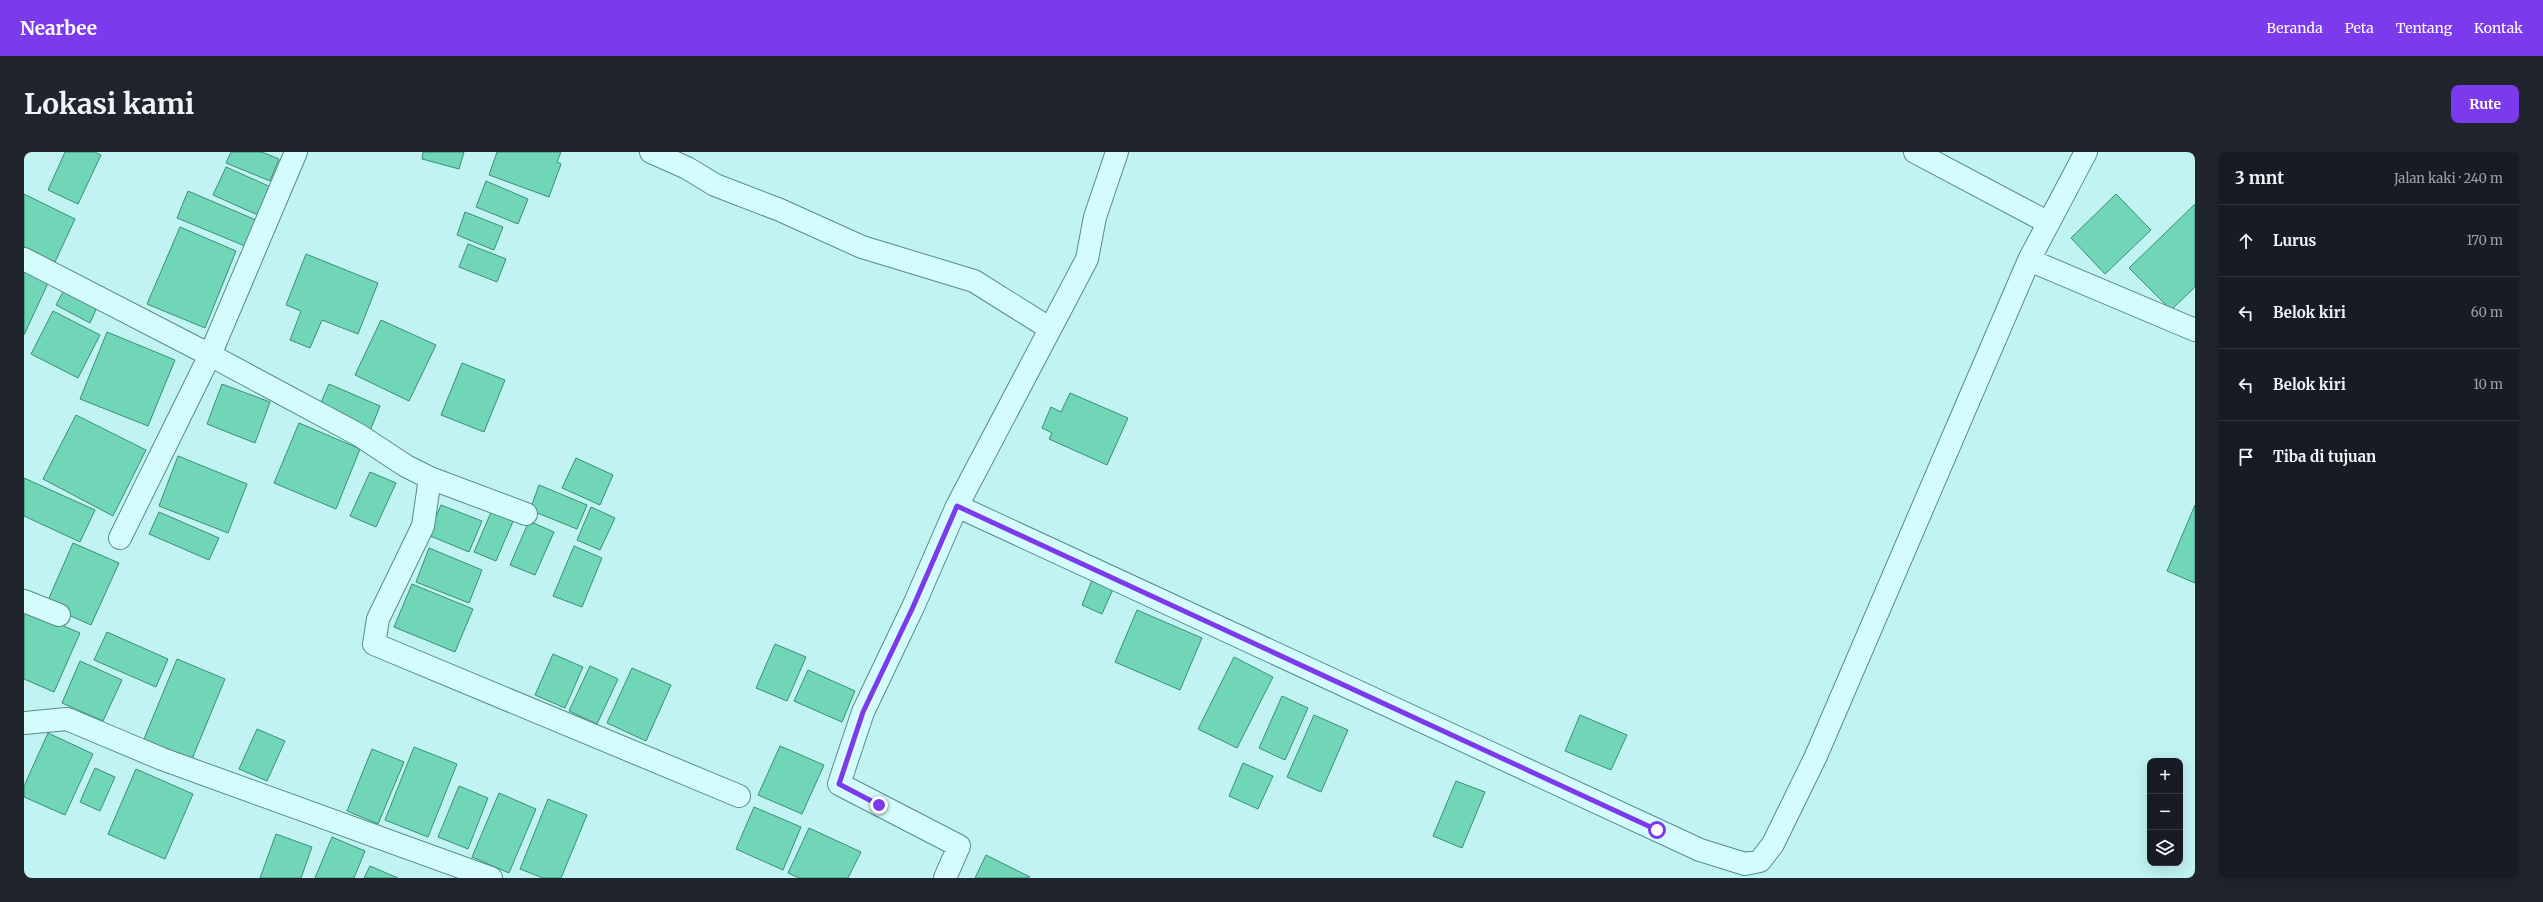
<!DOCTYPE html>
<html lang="id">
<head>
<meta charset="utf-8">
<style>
	:root { --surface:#171b24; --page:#20242c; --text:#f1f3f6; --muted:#9ea1a6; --line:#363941; --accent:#7c3aed }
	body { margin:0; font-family:Merriweather,serif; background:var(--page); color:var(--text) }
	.controls { position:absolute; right:12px; bottom:12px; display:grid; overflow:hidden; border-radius:8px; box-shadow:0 4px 16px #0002 }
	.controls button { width:36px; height:36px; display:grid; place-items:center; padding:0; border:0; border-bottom:1px solid var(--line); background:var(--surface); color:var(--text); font:20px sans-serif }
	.stop { position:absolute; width:12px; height:12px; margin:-9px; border:3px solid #7c3aed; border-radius:50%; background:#fff }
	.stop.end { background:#7c3aed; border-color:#fff; box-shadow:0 1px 4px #0008 }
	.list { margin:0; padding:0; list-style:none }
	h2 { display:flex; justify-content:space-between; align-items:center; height:52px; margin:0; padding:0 16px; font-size:17px }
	h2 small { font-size:13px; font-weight:400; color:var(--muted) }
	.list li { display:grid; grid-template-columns:26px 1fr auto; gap:12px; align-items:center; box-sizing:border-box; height:72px; padding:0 16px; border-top:1px solid var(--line) }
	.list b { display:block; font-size:15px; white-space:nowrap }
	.list em { font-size:13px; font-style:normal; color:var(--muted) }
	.icon { flex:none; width:22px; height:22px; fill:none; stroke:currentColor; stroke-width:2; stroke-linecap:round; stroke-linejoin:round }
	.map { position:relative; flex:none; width:2171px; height:726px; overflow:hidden; border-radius:8px }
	header { display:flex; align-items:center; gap:24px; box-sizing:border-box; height:56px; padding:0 20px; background:var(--accent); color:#fff }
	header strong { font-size:19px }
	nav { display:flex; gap:22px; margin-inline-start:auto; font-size:14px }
	.intro { display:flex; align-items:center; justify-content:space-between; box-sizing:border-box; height:96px; padding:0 24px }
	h1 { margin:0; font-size:28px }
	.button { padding:10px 18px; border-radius:8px; background:var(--accent); color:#fff; font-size:14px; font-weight:700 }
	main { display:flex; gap:24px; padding:0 24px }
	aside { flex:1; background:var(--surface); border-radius:8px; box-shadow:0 4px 16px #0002 }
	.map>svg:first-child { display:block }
	.building { fill:#71d5b7; stroke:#399074 }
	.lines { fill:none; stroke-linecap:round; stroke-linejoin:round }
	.street-casing { stroke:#558e83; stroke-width:24 }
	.street { stroke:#d4fcfc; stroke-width:22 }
	.route { stroke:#7c3aed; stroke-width:5 }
</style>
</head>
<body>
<header>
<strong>Nearbee</strong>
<nav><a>Beranda</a><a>Peta</a><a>Tentang</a><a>Kontak</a></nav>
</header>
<div class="intro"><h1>Lokasi kami</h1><a class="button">Rute</a></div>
<main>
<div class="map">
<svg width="2171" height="726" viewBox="0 0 2171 726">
	<rect width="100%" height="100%" fill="#c0f3f2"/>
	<path class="building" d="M41,0H71L77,3L54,52L24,38Z
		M207,0H238L255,7L246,29L202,11Z
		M399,0H440L435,17L398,7Z
		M473,0H537L533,10L537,12L525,45L465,23Z
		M202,15L249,36L236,64L189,43Z
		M462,29L504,47L494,72L452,55Z
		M164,39L232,68L221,94L153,66Z
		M0,42L51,67L31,110L0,95Z
		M2092,42L2127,78L2081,122L2047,86Z
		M2171,52V135L2147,158L2105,116Z
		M441,60L479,75L470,98L433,83Z
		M156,75L212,99L181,176L123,152Z
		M444,92L482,107L473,130L435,115Z
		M282,102L354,131L334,182L298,168L286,196L266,188L277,159L262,153Z
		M0,117L25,129L0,183Z
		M41,136L74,153L66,171L32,153Z
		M29,159L76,183L54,226L7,202Z
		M357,168L412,193L385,249L331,223Z
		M83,180L151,208L124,274L56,247Z
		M438,211L481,228L460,280L417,263Z
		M198,232L246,250L231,291L183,272Z
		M305,232L356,254L346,279L294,257Z
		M1046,241L1104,266L1083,313L1025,287L1028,281L1018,276L1027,255L1037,260Z
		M52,263L122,298L89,364L19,327Z
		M275,271L336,297L312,357L250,331Z
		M154,304L223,332L204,381L135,354Z
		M552,306L589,323L576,353L538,336Z
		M346,320L372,331L352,375L326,364Z
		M0,326L71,358L56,390L0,364Z
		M515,333L563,353L553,377L506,358Z
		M417,353L458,369L445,400L404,383Z
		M2171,353V431L2143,419Z
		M567,355L591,366L576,398L553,388Z
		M468,358L490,367L472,409L450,400Z
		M135,360L195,386L185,408L125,382Z
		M505,369L530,380L511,423L486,413Z
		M49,391L95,411L67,473L22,453Z
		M550,394L578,406L558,455L529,444Z
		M405,396L458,418L445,451L392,430Z
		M1068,428L1089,437L1078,462L1058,453Z
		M388,432L449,457L431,500L370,475Z
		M3,458L56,481L30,540L0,527V465Z
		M1113,458L1178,486L1156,538L1091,510Z
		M83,480L144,507L132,535L70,508Z
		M751,492L782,505L763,549L732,536Z
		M529,502L559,515L541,556L511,543Z
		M1210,505L1249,525L1213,596L1174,577Z
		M153,507L201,527L168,607L120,587Z
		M56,509L98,528L79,569L38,551Z
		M566,514L594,527L573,572L545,559Z
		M608,516L647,533L622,589L583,571Z
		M784,518L831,539L818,570L770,549Z
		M1258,544L1284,556L1261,608L1235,596Z
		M1290,563L1324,578L1297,640L1263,625Z
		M1556,563L1603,583L1587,618L1541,599Z
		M233,577L261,589L243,629L215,617Z
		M24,581L69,602L41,663L0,645V634Z
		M756,594L800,613L778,662L734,643Z
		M390,595L433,612L404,685L361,668Z
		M348,597L380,610L354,672L323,659Z
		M1219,611L1249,624L1234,657L1205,644Z
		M71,616L91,625L76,659L56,650Z
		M112,617L169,642L141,707L84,682Z
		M1432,629L1461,640L1438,696L1409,684Z
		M435,634L464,646L444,697L414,685Z
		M475,641L512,657L485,721L448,705Z
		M524,647L563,663L537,726H519L496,717Z
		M730,655L777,675L759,718L712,697Z
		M785,676L837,700L824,726H775L764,721Z
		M252,682L288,695L277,726H236Z
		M308,685L341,699L330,726H291Z
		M962,703L1006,725L1005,726H951Z
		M346,714L374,726H340Z"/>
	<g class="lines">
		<defs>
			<path id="street" d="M627,0L663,16L691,33L756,58L838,95L950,129L1025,176
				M1891,0L2023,70
				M0,107L186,203L272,0
				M2005,108L2171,178
				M406,326L399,374L354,467L350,492L715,644
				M933,354L1676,698L1721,712L1736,709L1749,692L1792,604L2005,108L2062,0
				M96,386L186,203L335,283L382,314L406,326L502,362
				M0,449L35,463
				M0,571L43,567L138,607L467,726
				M921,726L935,694L815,632L839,560L889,455L933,354L1063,107L1071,65L1093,0"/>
		</defs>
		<use href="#street" class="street-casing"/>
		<use href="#street" class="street"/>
	</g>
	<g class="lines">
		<path class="route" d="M855,653L815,632L839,560L889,455L933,354L1633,678"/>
	</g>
</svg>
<div class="controls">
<button>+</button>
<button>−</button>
<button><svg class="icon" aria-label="layers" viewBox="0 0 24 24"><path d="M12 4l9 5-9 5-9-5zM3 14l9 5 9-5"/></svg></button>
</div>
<div class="stop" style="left:1633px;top:678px"></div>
<div class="stop end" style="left:855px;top:653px"></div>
</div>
<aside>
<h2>3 mnt<small>Jalan kaki · 240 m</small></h2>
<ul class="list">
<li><svg class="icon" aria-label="ahead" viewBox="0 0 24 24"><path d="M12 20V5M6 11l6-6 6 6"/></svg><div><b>Lurus</b></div><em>170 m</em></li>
<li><svg class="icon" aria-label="left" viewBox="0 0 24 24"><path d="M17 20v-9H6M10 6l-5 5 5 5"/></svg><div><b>Belok kiri</b></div><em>60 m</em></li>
<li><svg class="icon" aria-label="left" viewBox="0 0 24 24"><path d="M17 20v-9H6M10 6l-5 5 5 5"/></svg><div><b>Belok kiri</b></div><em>10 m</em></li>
<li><svg class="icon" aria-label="arrive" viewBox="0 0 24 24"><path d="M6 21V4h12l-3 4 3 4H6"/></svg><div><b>Tiba di tujuan</b></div></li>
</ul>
</aside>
</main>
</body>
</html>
